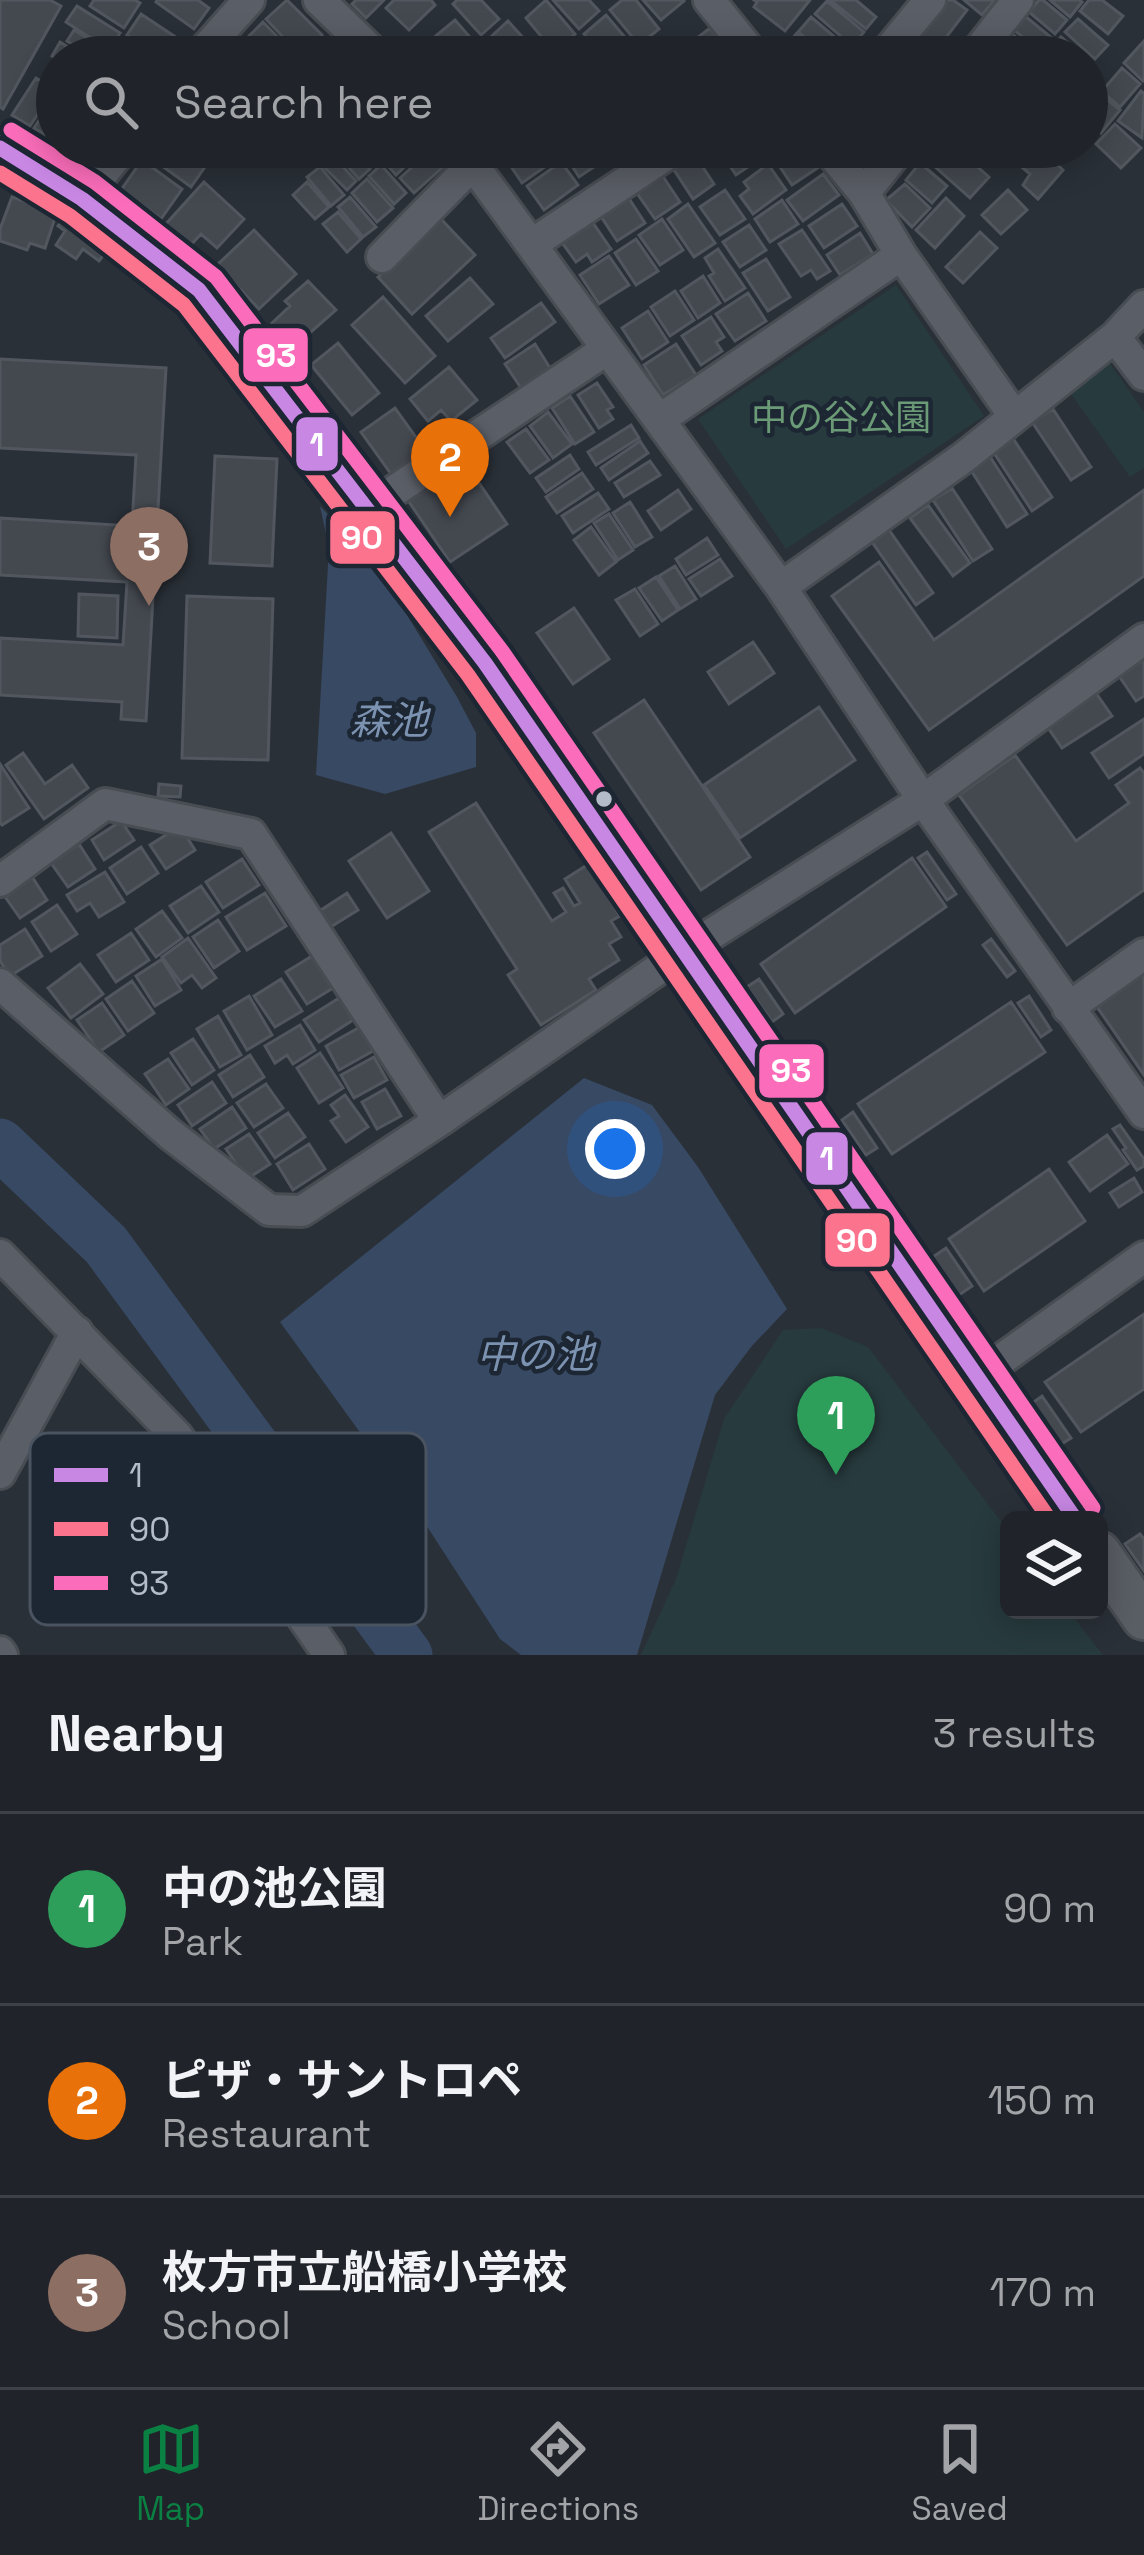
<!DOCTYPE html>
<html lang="en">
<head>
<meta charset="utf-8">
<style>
	:root { --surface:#20242a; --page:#2d3036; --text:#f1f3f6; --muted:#a2a4a8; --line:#3d4147; --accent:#0b8043 }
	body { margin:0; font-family:"Space Grotesk","Noto Sans JP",sans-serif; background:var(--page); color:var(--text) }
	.controls { position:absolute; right:36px; bottom:36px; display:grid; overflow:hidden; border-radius:18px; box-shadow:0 6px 30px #0003 }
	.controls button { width:108px; height:108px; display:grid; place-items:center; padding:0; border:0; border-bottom:3px solid var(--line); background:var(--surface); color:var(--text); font:60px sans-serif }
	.you { position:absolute; left:615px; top:1149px; width:42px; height:42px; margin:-30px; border:9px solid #fff; border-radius:50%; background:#1a73e8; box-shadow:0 0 0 18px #1a73e833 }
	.badge { display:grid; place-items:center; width:78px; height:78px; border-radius:50%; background:var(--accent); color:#fff; font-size:39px; font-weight:700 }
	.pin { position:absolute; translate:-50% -99px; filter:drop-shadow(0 3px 6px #0008) }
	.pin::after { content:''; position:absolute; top:63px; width:42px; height:36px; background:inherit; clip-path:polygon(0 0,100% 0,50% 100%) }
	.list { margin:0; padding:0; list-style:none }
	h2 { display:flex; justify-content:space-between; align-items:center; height:156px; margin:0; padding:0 48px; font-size:51px }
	h2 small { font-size:39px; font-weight:400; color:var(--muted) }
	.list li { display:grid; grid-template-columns:78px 1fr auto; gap:36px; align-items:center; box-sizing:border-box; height:192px; padding:0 48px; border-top:3px solid var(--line) }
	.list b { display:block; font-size:45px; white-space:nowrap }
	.list p { margin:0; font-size:39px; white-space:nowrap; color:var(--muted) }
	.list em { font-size:39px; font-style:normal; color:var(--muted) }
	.icon { flex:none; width:66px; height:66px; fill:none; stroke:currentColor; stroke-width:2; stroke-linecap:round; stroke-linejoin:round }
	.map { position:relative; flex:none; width:1144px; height:1655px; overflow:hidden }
	.search { position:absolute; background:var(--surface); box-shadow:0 6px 30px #0003; left:36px; right:36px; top:36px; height:132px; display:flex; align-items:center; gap:30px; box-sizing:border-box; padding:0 42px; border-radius:66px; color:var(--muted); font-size:45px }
	.sheet { height:732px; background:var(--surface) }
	nav { display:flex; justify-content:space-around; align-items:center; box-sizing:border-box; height:168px; border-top:3px solid var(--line); background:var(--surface); font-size:33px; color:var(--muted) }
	nav a { display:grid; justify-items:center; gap:6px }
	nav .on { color:var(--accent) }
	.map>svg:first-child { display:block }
	.green { fill:#273a3e }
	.water { fill:#384963 }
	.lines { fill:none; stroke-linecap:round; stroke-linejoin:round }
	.river { stroke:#384963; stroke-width:51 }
	.building { fill:#444950; stroke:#52575f; stroke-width:3 }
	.street-casing { stroke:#484c53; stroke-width:36 }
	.secondary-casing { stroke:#484c53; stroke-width:48 }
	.street { stroke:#5a5e66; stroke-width:30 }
	.secondary { stroke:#595d64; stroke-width:42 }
	.bus-1-casing { stroke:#1d2633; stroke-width:24 }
	.bus-2-casing { stroke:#1d2633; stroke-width:24 }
	.bus-3-casing { stroke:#1d2633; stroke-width:24 }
	.bus-1 { stroke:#c787e3; stroke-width:15 }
	.bus-2 { stroke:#fc738d; stroke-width:15 }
	.bus-3 { stroke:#fb6dba; stroke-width:15 }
	.bus-dot { fill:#b4bcc9; stroke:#1d2633; stroke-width:4.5 }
	.labels { text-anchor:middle; stroke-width:9; stroke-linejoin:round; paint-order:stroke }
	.park-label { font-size:36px; fill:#6b9a76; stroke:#1d2633 }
	.water-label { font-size:39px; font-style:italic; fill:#7c92b1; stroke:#1d2633 }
	.key { fill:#1d2633; stroke:#4a5360; stroke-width:3 }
	.key-label { font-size:33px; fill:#b4bcc9 }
	.line-badge { stroke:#1d2633; stroke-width:4.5 }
	.badge-label { font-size:33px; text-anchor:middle; font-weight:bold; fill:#fff }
</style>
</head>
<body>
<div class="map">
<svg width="1144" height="1655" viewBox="0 0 1144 1655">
	<rect width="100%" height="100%" fill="#2a3038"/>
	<path class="green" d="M896,285L984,416L786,549L698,419Z
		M1106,358L1144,412V468L1130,477L1066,387Z
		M821,1328L868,1347L1009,1532V1610H1068L1103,1655H641L676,1579L724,1419L783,1330Z"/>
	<path class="water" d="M320,506L379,569L457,697L476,733V767L385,794L316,775L329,548Z
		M584,1078L652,1105L698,1167L787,1309L751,1347L715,1395L637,1655H521L500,1639L417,1511L280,1322Z"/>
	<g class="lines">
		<path class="river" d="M0,1144L106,1245L407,1655"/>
	</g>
	<path class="building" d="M0,0H50L61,6L3,109L0,107Z
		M94,0H135L140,3L124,28L90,6Z
		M157,0H198L209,8L194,29L156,2Z
		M287,0L322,35L300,55L266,19Z
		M356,0H384L366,18L352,4Z
		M394,0H431L435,5L409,30L386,8Z
		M457,0H481L499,19L481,35L453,4Z
		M546,0L575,34L554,52L526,18Z
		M553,0H589L599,11L579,29Z
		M622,0H636L659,29L639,45L610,10Z
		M643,0H683L684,1L661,20Z
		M754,0H810L785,31L754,7L757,2Z
		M830,0H856L876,17L866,29Z
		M937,0H953L967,10L931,57H928L906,41Z
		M964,0H995L982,15Z
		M1039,0H1043L1067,20L1055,34L1029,12Z
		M1050,0H1079L1082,2L1070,17Z
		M1089,0H1102L1123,16L1108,34L1080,11Z
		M827,1L864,32L852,46L815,14Z
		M77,6L120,33L109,50L66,22Z
		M141,14L177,38L165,57L127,35Z
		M606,15L635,49L625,57H603L584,34Z
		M1025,16L1053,39L1041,52L1014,30Z
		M811,17L850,50L844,57H829L798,32Z
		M1078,19L1108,45L1095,59L1065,32Z
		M455,20L475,43L459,57H437L426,44Z
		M508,21L535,51L529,57H489L480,47Z
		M263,22L297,57H250L252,55L241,44Z
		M710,28L725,47L712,57H680L677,53Z
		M74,30L108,51L104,57H93L67,41Z
		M1010,32L1037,55L1035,57H1007L997,49Z
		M796,34L815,50L810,57H778Z
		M1061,37L1084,57L1045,56Z
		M579,39L594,57H559L558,56Z
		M326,40L341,55L338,57H308Z
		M127,41L151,57H115Z
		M1144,41V80L1143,81L1124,63Z
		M60,42L84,57L57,59L52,56Z
		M1122,68L1140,84L1120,107L1102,91Z
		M36,78L54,89L30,126L12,115Z
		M1141,91L1144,93L1142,138L1118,121Z
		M57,93V128L51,138L34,128Z
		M1100,94L1120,110L1101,133L1087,121V105L1089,106Z
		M1115,124L1141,148L1121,168L1096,144Z
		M60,147H106L92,167Z
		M152,147H189L209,161L191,187L147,155Z
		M337,147H350L370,169L359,179L333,150Z
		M355,147H378L384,153L371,164Z
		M397,147H419L422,150L396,175L383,160Z
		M524,147H551L559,157L522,183L506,159Z
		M560,147H587L598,164L579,177Z
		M595,147H626V148L605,162Z
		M717,147H754L761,158L736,175Z
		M791,147H806L819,167L792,185L774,158Z
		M934,147H955L989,177L970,198L933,165L943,155Z
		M962,147H998L984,165Z
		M1021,147H1038L1063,170L1038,199L1023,185L1030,174L1011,158Z
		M430,151L443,167L414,193L400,178Z
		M693,152L714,184L693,199L672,167Z
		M332,155L356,181L347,190L322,165Z
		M142,160L182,189L161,219L121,190Z
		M561,162L578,185L544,210L527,186Z
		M920,163L947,186L932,203L906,180Z
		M768,164L786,190L753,214L740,196L749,189L744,182Z
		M381,165L406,193L394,204L369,176Z
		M320,167L344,195L331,206L307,177Z
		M823,174L839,195L803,221L787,200Z
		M662,175L680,202L655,219L636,192Z
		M367,179L393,208L377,222L352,193Z
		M204,182L244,219L217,248L201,234L189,247L165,225Z
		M307,182L329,207L315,219L293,195Z
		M905,184L930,208L912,227L886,200Z
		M725,190L745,219L720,235L700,207Z
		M1008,190L1027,210L1001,234L982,215Z
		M12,197L57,212L45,248L30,243L27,250L0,241V229Z
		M350,197L376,227L363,237L338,207Z
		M628,197L645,223L617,241L600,215Z
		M946,198L964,216L935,248L916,230Z
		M782,200L798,224L770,242L755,219Z
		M688,204L715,243L694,257L668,219Z
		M842,204L857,226L824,248L809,226Z
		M338,212L361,239L347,252L323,224Z
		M64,218L108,249L99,261L83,249L76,259L56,245L65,231L58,226Z
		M441,219L475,255L412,314L378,277Z
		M662,219L683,250L660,265L639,235Z
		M591,220L611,249L592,262L587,254L576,262L561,241Z
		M749,225L766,250L740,267L723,242Z
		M254,230L296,274L259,309L217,265Z
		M802,230L830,271L817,279L811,270L801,276L779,244Z
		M980,232L997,248L963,283L946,267Z
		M860,233L873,254L840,275L827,255Z
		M636,239L658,271L636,285L615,253Z
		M718,249L745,288L725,301L709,276L714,273L705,258Z
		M609,256L629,285L599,304L580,275Z
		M766,259L790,297L768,311L743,273Z
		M703,276L720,303L698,318L681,291Z
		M470,278L493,304L448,341L426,316Z
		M308,281L336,310L294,347L272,323L290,306L285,301Z
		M675,291L694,320L670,336L651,307Z
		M748,293L766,321L735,341L716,314Z
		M383,297L435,356L405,383L352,325Z
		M541,303L555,322L505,358L491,338Z
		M648,311L668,342L642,359L622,328Z
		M711,317L724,337L716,342L722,351L701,365L682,336Z
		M338,343L379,393L352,415L311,365Z
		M535,344L550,368L521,388L505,364Z
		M676,344L696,375L663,395L644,365Z
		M0,359L166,368L146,721L121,719L122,702L0,695V638L123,645L127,582L0,575V518L132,526L136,455L0,448Z
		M449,367L477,400L451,421L441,410L428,421L410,399Z
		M597,383L613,407L607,410L613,419L599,428L578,395Z
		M570,396L594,432L575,444L552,408Z
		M395,408L425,450L391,474L361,432Z
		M1053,409L1091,467L1071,480L1032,422Z
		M548,412L572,444L553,458L530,426Z
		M631,425L639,438L596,465L588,452Z
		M526,429L549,460L530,473L507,442Z
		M1012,437L1052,497L1032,511L992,450Z
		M640,441L648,453L609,480L601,468Z
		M987,452L1027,514L1007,527L967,464Z
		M570,455L579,469L546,492L536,478Z
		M215,456L277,459L272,566L210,563Z
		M462,458L507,524L450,562L405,496Z
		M650,461L660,475L624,497L615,483Z
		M582,473L593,489L557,513L546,497Z
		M952,488L992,549L973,561L933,500Z
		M678,490L691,509L661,530L648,511Z
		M1144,490V576L929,730L832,596L879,562L934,640Z
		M598,493L609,509L573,533L562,516Z
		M630,502L652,537L635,547L613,513Z
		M928,505L970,563L953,576L910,518Z
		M609,514L633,550L618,560L594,523Z
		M591,527L616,562L599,575L574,540Z
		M887,527L933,593L916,605L870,539Z
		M707,538L718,555L686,575L676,559Z
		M720,559L732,576L701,596L689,579Z
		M675,566L696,599L680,609L659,576Z
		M656,577L678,610L662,621L639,588Z
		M635,589L658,624L640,636L616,600Z
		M79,594L118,596L117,638L78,636Z
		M187,596L273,599L268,760L182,758Z
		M574,608L609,659L573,684L537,633Z
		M753,642L774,673L729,704L708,672Z
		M1144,660V696L1136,701L1119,676Z
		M1096,693L1112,716L1062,748L1046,725Z
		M644,700L750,857L701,890L594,733Z
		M819,707L855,760L740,838L704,785Z
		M1144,719V754L1109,778L1092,753Z
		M23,753L45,784L72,765L88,788L44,819L6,765Z
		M1015,755L1076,841L1129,803L1116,785L1140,768L1144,773V890L1067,945L959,795Z
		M0,764L29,808L2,825L0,823Z
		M159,784L181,786L180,797L158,796Z
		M476,803L552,921L566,912L554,893L563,888L574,906L580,903L565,879L587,865L620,916L611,921L621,937L609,944L619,960L589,979L596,990L541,1025L508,975L517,969L429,832Z
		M121,821L134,840L104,860L92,840Z
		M180,826L195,850L166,869L150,845Z
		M391,833L429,891L387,918L349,861Z
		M79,844L95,869L68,887L51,863Z
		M141,847L158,873L127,894L110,868Z
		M927,852L956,894L947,900L918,858Z
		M912,858L946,907L795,1013L761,964Z
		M242,859L259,885L223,908L206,882Z
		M105,872L124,902L99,917L90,903L77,911L67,895Z
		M31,875L47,900L20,918L3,894Z
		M201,886L219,912L188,933L170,906Z
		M265,893L286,926L247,950L226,917Z
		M347,893L358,910L329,928L318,912Z
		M57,905L77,934L51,951L32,922Z
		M162,911L182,938L156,957L136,929Z
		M218,920L239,951L214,968L193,937Z
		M25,929L42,956L10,976L0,961V945Z
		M131,933L149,960L116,982L98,955Z
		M188,938L216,978L202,988L192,975L181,983L162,957Z
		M991,939L1015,971L1007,977L983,945Z
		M312,956L333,988L307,1004L286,972Z
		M162,959L181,990L155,1006L136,976Z
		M80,964L103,994L71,1018L48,988Z
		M1142,971L1144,974V1075L1095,1004Z
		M281,979L302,1011L275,1027L254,996Z
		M759,979L783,1014L772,1022L747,987Z
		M132,981L154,1013L128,1031L106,999Z
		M249,996L272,1035L247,1050L224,1011Z
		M1029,996L1051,1030L1041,1037L1018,1003Z
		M339,998L353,1020L319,1042L304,1020Z
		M1011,1002L1045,1052L892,1154L858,1104Z
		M102,1003L124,1035L99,1052L77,1020Z
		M218,1016L241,1055L220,1067L197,1029Z
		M300,1025L315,1050L293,1064L287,1055L275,1063L265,1046Z
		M360,1027L373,1051L339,1070L326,1046Z
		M193,1039L214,1070L192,1085L171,1053Z
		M320,1053L343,1088L319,1103L297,1068Z
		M250,1055L264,1077L233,1097L219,1075Z
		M374,1057L387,1080L354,1098L341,1075Z
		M168,1059L189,1089L166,1105L145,1074Z
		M212,1082L226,1103L192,1126L178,1105Z
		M266,1084L283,1108L254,1127L237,1103Z
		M385,1089L401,1116L377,1129L362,1102Z
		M345,1095L368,1127L346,1142L331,1121L339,1116L331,1105Z
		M232,1107L246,1128L214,1149L200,1129Z
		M853,1112L877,1148L866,1155L842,1120Z
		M288,1113L305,1137L275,1158L258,1133Z
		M1120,1125L1144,1159V1166L1137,1170L1123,1150L1126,1148L1113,1129Z
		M249,1134L270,1164L247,1179L226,1149Z
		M1107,1135L1128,1164L1090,1191L1069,1162Z
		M309,1144L325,1169L293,1190L277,1164Z
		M1049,1169L1085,1221L984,1291L949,1239Z
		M1134,1178L1142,1192L1119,1207L1110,1193Z
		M946,1248L972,1286L959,1295L933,1257Z
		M1144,1314V1389L1081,1432L1045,1382Z
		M1042,1396L1071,1438L1060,1445L1031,1404Z
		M1140,1534L1144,1539V1571L1125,1544Z"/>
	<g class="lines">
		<defs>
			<path id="street" d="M319,0L378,57
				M709,0L755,57
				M198,57L249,0
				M883,57L930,0
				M973,57L1018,0
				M460,147L781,587L923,800L1144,1113
				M826,147L864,193L901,255L1014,416
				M864,193L901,147
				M82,199L124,147
				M532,244L678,147
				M382,257L473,164
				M1115,337L1144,306
				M659,420L901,255
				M367,509L606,350
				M781,587L963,458L1115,337L1144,375
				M0,881L105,804L251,834L439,1121
				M0,984L170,1134L269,1210L302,1211L439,1121L683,952L923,800L1144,639
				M1068,1008L1144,954
				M0,1255L177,1436L329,1655
				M977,1377L1144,1257
				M0,1473L77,1332
				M0,1652L2,1655"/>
			<path id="secondary" d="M0,148L82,199L199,290L485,663L1076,1520
				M1099,1553L1144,1618"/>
		</defs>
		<use href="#street" class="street-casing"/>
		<use href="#secondary" class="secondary-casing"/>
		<use href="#street" class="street"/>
		<use href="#secondary" class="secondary"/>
		<defs>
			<path id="bus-1" d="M0,148L82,199L199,290L485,663L1076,1520"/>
			<path id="bus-2" d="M0,173L70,216L184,305L468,675L1050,1520"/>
			<path id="bus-3" d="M11,130L95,182L216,277L502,651L1093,1508"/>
		</defs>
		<use href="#bus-1" class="bus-1-casing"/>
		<use href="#bus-2" class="bus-2-casing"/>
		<use href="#bus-3" class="bus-3-casing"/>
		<use href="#bus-1" class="bus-1"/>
		<use href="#bus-2" class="bus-2"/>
		<use href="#bus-3" class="bus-3"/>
	</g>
	<circle class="bus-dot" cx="604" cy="799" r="10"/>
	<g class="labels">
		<g class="park-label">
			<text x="841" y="430">中の谷公園</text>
		</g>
		<g class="water-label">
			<text x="389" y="734">森池</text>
			<text x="535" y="1368">中の池</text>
		</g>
	</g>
	<rect x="30" y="1433" width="396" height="192" rx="18" class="key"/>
	<rect x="54" y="1468" width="54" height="14" fill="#c787e3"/>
	<rect x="54" y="1522" width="54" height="14" fill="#fc738d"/>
	<rect x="54" y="1576" width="54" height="14" fill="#fb6dba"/>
	<g class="key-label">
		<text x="129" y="1487">1</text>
		<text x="129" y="1541">90</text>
		<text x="129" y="1595">93</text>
	</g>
	<g class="line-badge">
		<rect x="241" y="326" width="69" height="58" rx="12" fill="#fb6dba"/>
		<rect x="294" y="415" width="46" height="58" rx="12" fill="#c787e3"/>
		<rect x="328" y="509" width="69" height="57" rx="12" fill="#fc738d"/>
		<rect x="757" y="1042" width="69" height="58" rx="12" fill="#fb6dba"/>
		<rect x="804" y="1130" width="46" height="57" rx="12" fill="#c787e3"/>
		<rect x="823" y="1211" width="69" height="58" rx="12" fill="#fc738d"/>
	</g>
	<g class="badge-label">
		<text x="276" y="367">93</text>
		<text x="317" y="456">1</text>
		<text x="362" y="549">90</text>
		<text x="791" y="1082">93</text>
		<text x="827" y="1170">1</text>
		<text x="857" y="1252">90</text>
	</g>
</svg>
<div class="controls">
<button><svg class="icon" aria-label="layers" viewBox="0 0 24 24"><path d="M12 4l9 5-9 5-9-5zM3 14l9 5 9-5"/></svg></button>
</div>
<div class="you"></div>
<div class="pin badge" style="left:836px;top:1475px;background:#2e9e5b">1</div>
<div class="pin badge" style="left:450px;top:517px;background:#e8710a">2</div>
<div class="pin badge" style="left:149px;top:606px;background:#8d6e63">3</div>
<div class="search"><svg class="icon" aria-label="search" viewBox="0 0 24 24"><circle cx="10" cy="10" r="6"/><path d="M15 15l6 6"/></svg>Search here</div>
</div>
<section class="sheet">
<h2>Nearby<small>3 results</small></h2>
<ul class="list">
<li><span class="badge" style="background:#2e9e5b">1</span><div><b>中の池公園</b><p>Park</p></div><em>90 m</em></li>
<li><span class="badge" style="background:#e8710a">2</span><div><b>ピザ・サントロペ</b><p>Restaurant</p></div><em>150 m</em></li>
<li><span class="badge" style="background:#8d6e63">3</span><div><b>枚方市立船橋小学校</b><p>School</p></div><em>170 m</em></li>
</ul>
</section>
<nav>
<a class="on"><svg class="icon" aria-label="map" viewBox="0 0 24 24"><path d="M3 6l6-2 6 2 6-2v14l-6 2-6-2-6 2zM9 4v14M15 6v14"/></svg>Map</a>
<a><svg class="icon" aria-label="directions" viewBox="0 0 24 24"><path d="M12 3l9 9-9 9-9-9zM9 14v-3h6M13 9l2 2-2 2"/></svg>Directions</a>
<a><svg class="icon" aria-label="saved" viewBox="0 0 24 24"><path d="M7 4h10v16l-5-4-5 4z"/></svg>Saved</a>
</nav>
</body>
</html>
